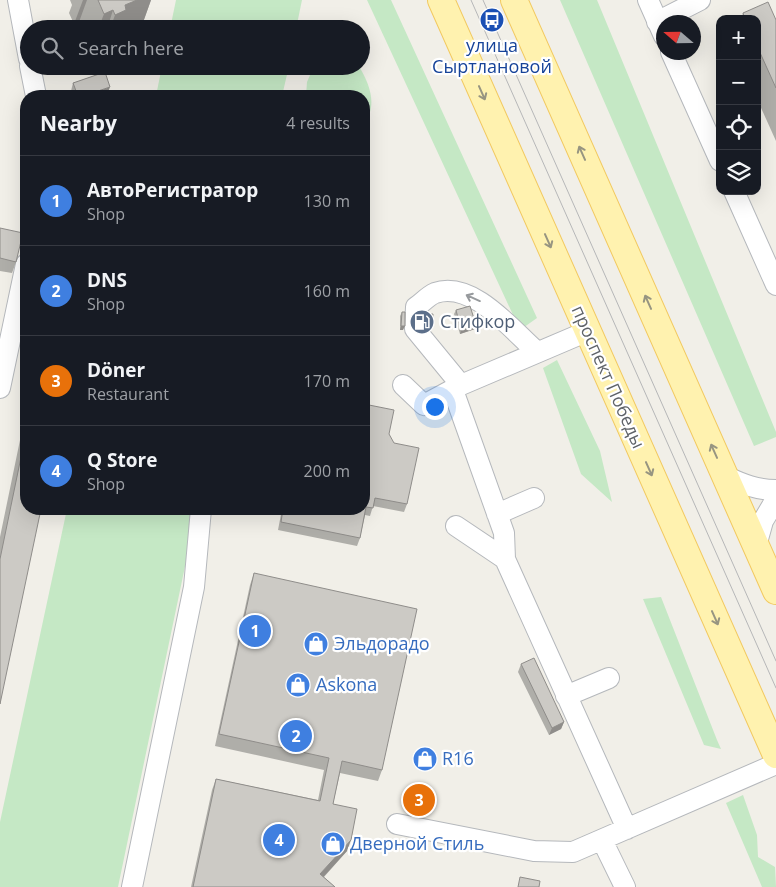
<!DOCTYPE html>
<html lang="en">
<head>
<meta charset="utf-8">
<style>
	:root { --surface:#171b24; --page:#20242c; --text:#f1f3f6; --muted:#9ea1a6; --line:#363941; --accent:#8c9099 }
	body { margin:0; font-family:"Open Sans",sans-serif; background:var(--page); color:var(--text) }
	.controls { position:absolute; right:15px; top:15px; display:grid; overflow:hidden; border-radius:10px; box-shadow:0 5px 20px #0002 }
	.controls button { width:45px; height:45px; display:grid; place-items:center; padding:0; border:0; border-bottom:1px solid var(--line); background:var(--surface); color:var(--text); font:25px sans-serif }
	.compass { position:absolute; left:656px; top:15px; width:45px; height:45px; border-radius:50%; background:var(--surface); box-shadow:0 5px 20px #0002; rotate:290deg }
	.you { position:absolute; left:434px; top:406px; width:18px; height:18px; margin:-12px; border:4px solid #fff; border-radius:50%; background:#1a73e8; box-shadow:0 0 0 8px #1a73e833 }
	.badge { display:grid; place-items:center; width:32px; height:32px; border-radius:50%; background:var(--accent); color:#fff; font-size:16px; font-weight:700 }
	.pin { position:absolute; translate:-50% -50%; border:2px solid #fff; box-shadow:0 1px 5px #0006 }
	.list { margin:0; padding:0; list-style:none }
	h2 { display:flex; justify-content:space-between; align-items:center; height:65px; margin:0; padding:0 20px; font-size:21px }
	h2 small { font-size:16px; font-weight:400; color:var(--muted) }
	.list li { display:grid; grid-template-columns:32px 1fr auto; gap:15px; align-items:center; box-sizing:border-box; height:90px; padding:0 20px; border-top:1px solid var(--line) }
	.list b { display:block; font-size:19px; white-space:nowrap }
	.list p { margin:0; font-size:16px; white-space:nowrap; color:var(--muted) }
	.list em { font-size:16px; font-style:normal; color:var(--muted) }
	.icon { flex:none; width:28px; height:28px; fill:none; stroke:currentColor; stroke-width:2; stroke-linecap:round; stroke-linejoin:round }
	.map { position:relative; flex:none; width:776px; height:887px; overflow:hidden }
	.search { position:absolute; background:var(--surface); box-shadow:0 5px 20px #0002; left:20px; top:20px; width:350px; height:55px; display:flex; align-items:center; gap:12px; box-sizing:border-box; padding:0 18px; border-radius:28px; color:var(--muted); font-size:19px }
	.panel { position:absolute; background:var(--surface); box-shadow:0 5px 20px #0002; left:20px; top:90px; width:350px; height:425px; border-radius:20px }
	.map>svg:first-child { display:block }
	.green { fill:#c5e8c5 }
	.lines { fill:none; stroke-linecap:round; stroke-linejoin:round }
	.minor-casing { stroke:#b5b8bc; stroke-width:22 }
	.major-casing { stroke:#f2c960; stroke-width:28 }
	.minor { stroke:#fff; stroke-width:20 }
	.major { stroke:#fff2af; stroke-width:26 }
	.tram { stroke:#b6b7b8; stroke-width:1 }
	.wall { fill:#afaea9 }
	.shaded-wall { fill:#8f8d8a }
	.building { fill:#cccac5; stroke:#8f8d8a }
	.oneway { stroke:#979581 }
	.oneway2 { stroke:#979a9d }
	.labels { text-anchor:middle; stroke-width:4.5; stroke-linejoin:round; paint-order:stroke }
	.transit-label { font-size:18px; fill:#164399; stroke:#fff }
	.service-label { font-size:18px; fill:#4e5e75; stroke:#fff; text-anchor:start }
	.street-label { font-size:18px; fill:#5f6368; stroke:#fff }
	.shop-label { font-size:18px; fill:#366cbe; stroke:#fff; text-anchor:start }
</style>
</head>
<body>
<div class="map">
<svg width="776" height="887" viewBox="0 0 776 887">
	<rect width="100%" height="100%" fill="#f1efe8"/>
	<path class="green" d="M176,0H302L296,29H170Z
		M367,0H391L537,318L520,330Z
		M560,0H597L776,432V437L754,446Z
		M162,66H289L282,96H156Z
		M314,66H358L360,68C371,87 377,106 364,125V96H306L307,82Z
		M557,360L600,451L612,502L581,474L543,368Z
		M67,509H197L118,887H0V822Z
		M661,597L717,740L721,749L704,745L643,599Z
		M743,795L757,835L758,857L775,867L776,887H762L726,803Z"/>
	<g class="lines">
		<defs>
			<path id="minor" d="M18,0L29,59
				M648,0L664,36
				M657,22L700,0
				M671,52L720,161
				M30,66L36,96
				M734,191L776,285
				M403,385L424,405L461,385L588,331
				M461,385L415,329L416,307C422,303 428,296 435,293C472,280 511,329 536,351
				M0,388L26,264
				M453,390L504,533L505,559L627,829
				M725,476C742,484 757,490 776,490
				M497,514L534,498
				M456,526L505,559
				M756,546L763,521L776,499
				M566,696L609,678
				M397,824L534,851L573,852L776,764
				M602,840L625,887
				M132,887L194,587L201,509"/>
			<path id="major" d="M441,0L776,755
				M514,0L776,591"/>
		</defs>
		<use href="#minor" class="minor-casing"/>
		<use href="#major" class="major-casing"/>
		<use href="#minor" class="minor"/>
		<use href="#major" class="major"/>
		<path class="tram" d="M471,0L776,688
			M483,0L776,661"/>
	</g>
	<path class="wall" d="M70,0H151L141,28L140,29H82L79,22L74,24L69,13L72,5Z
		M743,13L776,20V141L757,99V19H741Z
		M73,83L107,95L104,96H72L71,91Z
		M0,228L16,262L12,273L0,271Z
		M456,310L476,325L475,329L460,334L454,314Z
		M402,312L403,330H400V316Z
		M429,314L432,326L431,329L427,325V318Z
		M26,411V509L0,704V537Z
		M389,434L407,504L404,512L373,506L370,516L365,515L360,538L357,546L278,530L282,509H364Z
		M254,573L382,770L378,781L340,773L333,804L347,851L324,877L335,887H191L212,790L216,779L318,800L324,770L215,746L250,585Z
		M521,664L564,722L561,729L549,735L518,672Z"/>
	<path class="shaded-wall" d="M83,0H87L79,22L74,24Z
		M137,0H151L141,28L110,29L115,15L125,5Z
		M113,10L107,29H98L104,14Z
		M110,87L107,95L104,96H83Z
		M476,325L475,329L460,334L461,330Z
		M401,326H405L403,330H400Z
		M564,722L561,729L549,735L552,728Z
		M351,840L347,851L316,885L320,874Z"/>
	<path class="building" d="M98,0H137L125,5L126,10L115,15L113,10L104,14Z
		M768,2L776,20V88L757,46V19H745L743,13Z
		M105,72L110,87L83,96H78L73,83Z
		M0,228L23,233L16,262L0,258Z
		M470,306L476,325L461,330L456,310Z
		M402,312H405V326H401Z
		M429,314H433L432,326L429,321Z
		M364,404L394,410L389,434L394,443L419,448L407,504L375,498L373,508L366,507L360,538L281,522L283,509H364Z
		M26,433V509H41L0,704V559Z
		M254,573L417,609L382,770L342,761L333,804L357,809L351,840L320,874L335,887H193L216,779L320,801L329,758L219,734Z
		M534,658L564,722L552,728L521,664Z
		M520,877L540,881L539,887H518Z"/>
	<defs><path id="oneway-shaft" d="M-6 0H5M1.5-3L5.5 0L1.5 3" fill="none" stroke-width="1.6" stroke-linecap="round" stroke-linejoin="round" transform="scale(1.25)"/></defs>
	<g class="oneway">
		<use href="#oneway-shaft" transform="translate(482 93) rotate(66)"/>
		<use href="#oneway-shaft" transform="translate(582 153) rotate(-114)"/>
		<use href="#oneway-shaft" transform="translate(548 241) rotate(66)"/>
		<use href="#oneway-shaft" transform="translate(648 302) rotate(-114)"/>
		<use href="#oneway-shaft" transform="translate(714 451) rotate(-114)"/>
		<use href="#oneway-shaft" transform="translate(649 469) rotate(66)"/>
		<use href="#oneway-shaft" transform="translate(715 618) rotate(66)"/>
	</g>
	<use class="oneway2" href="#oneway-shaft" transform="translate(473 298) rotate(-156)"/>
	<defs>
		<symbol id="bus-disc" viewBox="-11 -11 22 22"><circle r="9.5" fill="#1a4fb4" stroke="#fff"/><path d="M-5-6H5V4H4V6H2V4H-2V6H-4V4H-5ZM-3.5-4V0h7V-4ZM-3.5 1.2v1.5H-2V1.2ZM2 1.2v1.5H3.5V1.2Z" fill="#fff"/></symbol>
		<symbol id="fuel-disc" viewBox="-11 -11 22 22"><circle r="9.5" fill="#5c6f8a" stroke="#fff"/><path d="M-5.5-6h7V0h2V4h1.3V-2.5L3-4.5l.8-.8L6-3V5H2.5V1h-1V6h-7ZM-4.2-4.7v3.2H.2V-4.7Z" fill="#fff"/></symbol>
		<symbol id="shop-disc" viewBox="-11 -11 22 22"><circle r="9.5" fill="#3f7fe0" stroke="#fff"/><path d="M-5-2.5h2.3a2.7 3.5 0 0 1 5.4 0H5L5.5 6h-11ZM-1.5-2.5h3a1.5 2.3 0 0 0-3 0Z" fill="#fff"/></symbol>
	</defs>
	<g fill-rule="evenodd">
		<use href="#bus-disc" x="478" y="6" width="28" height="28"/>
		<use href="#fuel-disc" x="408" y="308" width="28" height="28"/>
		<use href="#shop-disc" x="302" y="630" width="28" height="28"/>
		<use href="#shop-disc" x="284" y="671" width="28" height="28"/>
		<use href="#shop-disc" x="411" y="745" width="28" height="28"/>
		<use href="#shop-disc" x="319" y="830" width="28" height="28"/>
	</g>
	<g class="labels">
		<g class="transit-label">
			<text x="492" y="52">улица<tspan x="492" dy="21">Сыртлановой</tspan></text>
		</g>
		<g class="service-label">
			<text x="440" y="328">Стифкор</text>
		</g>
		<g class="street-label">
			<text transform="translate(608 377) rotate(66)" y="6">проспект Победы</text>
		</g>
		<g class="shop-label">
			<text x="334" y="650">Эльдорадо</text>
			<text x="316" y="691">Askona</text>
			<text x="442" y="765">R16</text>
			<text x="350" y="850">Дверной Стиль</text>
		</g>
	</g>
</svg>
<div class="controls">
<button>+</button>
<button>−</button>
<button><svg class="icon" aria-label="locate" viewBox="0 0 24 24"><circle cx="12" cy="12" r="6"/><path d="M12 2v4M12 18v4M2 12h4M18 12h4"/></svg></button>
<button><svg class="icon" aria-label="layers" viewBox="0 0 24 24"><path d="M12 4l9 5-9 5-9-5zM3 14l9 5 9-5"/></svg></button>
</div>
<svg class="compass" viewBox="-18 -18 36 36"><path d="M0-13l5 13h-10z" fill="#e53935"/><path d="M0 13l5-13h-10z" fill="#9ea1a6"/></svg>
<div class="you"></div>
<div class="pin badge" style="left:255px;top:631px;background:#3f7fe0">1</div>
<div class="pin badge" style="left:296px;top:736px;background:#3f7fe0">2</div>
<div class="pin badge" style="left:419px;top:800px;background:#e8710a">3</div>
<div class="pin badge" style="left:279px;top:840px;background:#3f7fe0">4</div>
<div class="search"><svg class="icon" aria-label="search" viewBox="0 0 24 24"><circle cx="10" cy="10" r="6"/><path d="M15 15l6 6"/></svg>Search here</div>
<section class="panel">
<h2>Nearby<small>4 results</small></h2>
<ul class="list">
<li><span class="badge" style="background:#3f7fe0">1</span><div><b>АвтоРегистратор</b><p>Shop</p></div><em>130 m</em></li>
<li><span class="badge" style="background:#3f7fe0">2</span><div><b>DNS</b><p>Shop</p></div><em>160 m</em></li>
<li><span class="badge" style="background:#e8710a">3</span><div><b>Döner</b><p>Restaurant</p></div><em>170 m</em></li>
<li><span class="badge" style="background:#3f7fe0">4</span><div><b>Q Store</b><p>Shop</p></div><em>200 m</em></li>
</ul>
</section>
</div>
</body>
</html>
